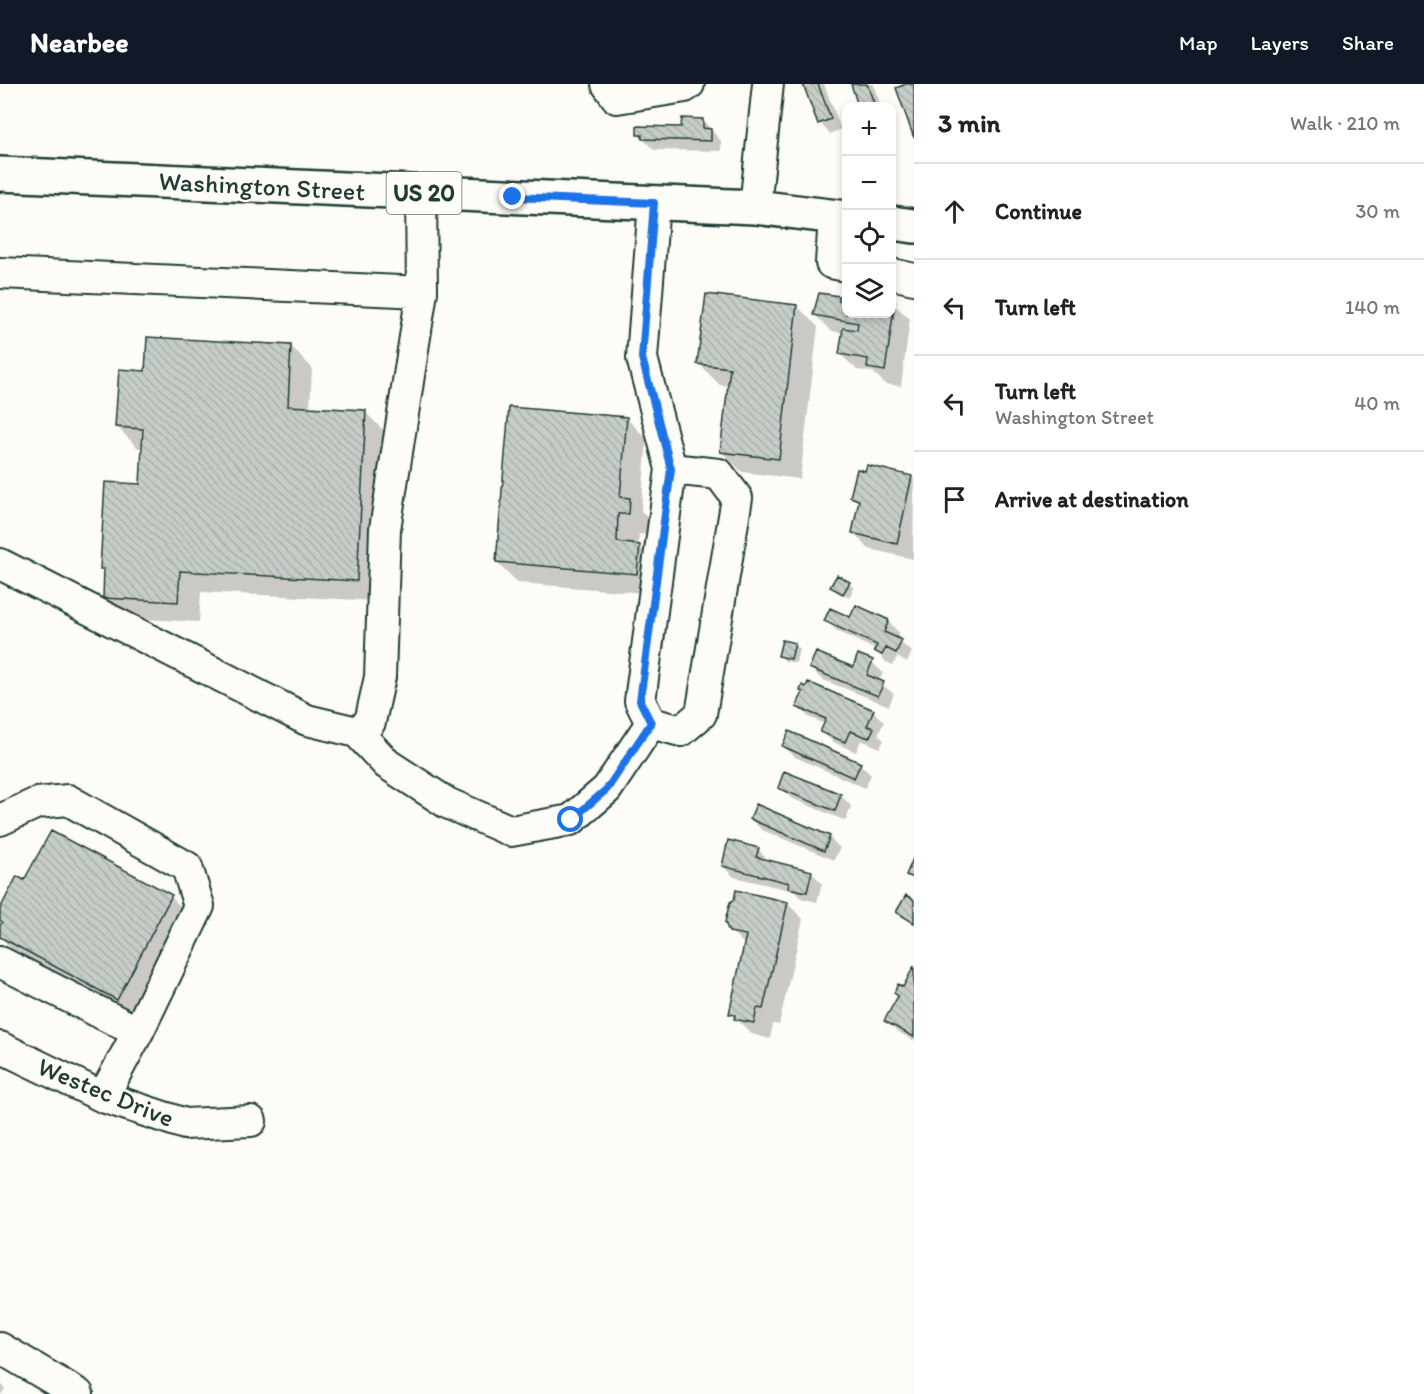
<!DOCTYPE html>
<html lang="en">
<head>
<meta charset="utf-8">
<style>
	:root { --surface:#fff; --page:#f2f2f2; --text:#222; --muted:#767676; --line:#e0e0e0; --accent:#111827 }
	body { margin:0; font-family:Itim,sans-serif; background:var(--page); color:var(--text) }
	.controls { position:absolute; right:18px; top:18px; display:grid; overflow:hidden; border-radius:12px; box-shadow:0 3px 9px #0003 }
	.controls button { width:54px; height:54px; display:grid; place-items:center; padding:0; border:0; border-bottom:2px solid var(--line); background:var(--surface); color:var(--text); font:30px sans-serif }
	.stop { position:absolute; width:18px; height:18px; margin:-14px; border:4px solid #1a73e8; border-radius:50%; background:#fff }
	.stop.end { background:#1a73e8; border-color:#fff; box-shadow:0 2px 6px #0008 }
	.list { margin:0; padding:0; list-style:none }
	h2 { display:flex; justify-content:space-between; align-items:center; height:78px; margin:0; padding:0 24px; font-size:26px }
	h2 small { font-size:20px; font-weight:400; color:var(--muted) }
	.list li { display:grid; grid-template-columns:39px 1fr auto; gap:18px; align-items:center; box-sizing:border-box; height:96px; padding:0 24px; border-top:2px solid var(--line) }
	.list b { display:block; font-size:22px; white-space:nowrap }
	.list p { margin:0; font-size:20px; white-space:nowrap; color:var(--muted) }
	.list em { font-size:20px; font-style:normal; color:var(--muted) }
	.icon { flex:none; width:33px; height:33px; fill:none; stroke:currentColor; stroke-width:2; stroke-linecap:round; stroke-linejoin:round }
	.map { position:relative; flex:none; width:914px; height:1310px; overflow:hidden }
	header { display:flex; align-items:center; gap:36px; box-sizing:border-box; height:84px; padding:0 30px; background:var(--accent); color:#fff }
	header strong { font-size:28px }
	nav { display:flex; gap:33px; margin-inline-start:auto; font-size:21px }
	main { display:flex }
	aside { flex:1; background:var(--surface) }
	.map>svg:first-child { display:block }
	.shadow { fill:#0003 }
	.building { fill:url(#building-back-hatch); stroke:#1f3d34; stroke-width:1.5 }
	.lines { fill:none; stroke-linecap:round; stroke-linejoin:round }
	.minor-casing { stroke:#1f3d34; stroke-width:34 }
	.major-casing { stroke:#1f3d34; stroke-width:38 }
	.minor { stroke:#fdfcf7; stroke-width:30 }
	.major { stroke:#fdfcf7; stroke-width:33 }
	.route { stroke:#1a73e8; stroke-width:8 }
	.labels { text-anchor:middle; stroke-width:4.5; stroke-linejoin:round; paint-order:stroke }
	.shield { fill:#fdfcf7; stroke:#62766e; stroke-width:1.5 }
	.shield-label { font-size:24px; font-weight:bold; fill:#1f3d34 }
	.street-label { font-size:26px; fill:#1f3d34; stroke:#fdfcf7 }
</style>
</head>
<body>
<header>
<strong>Nearbee</strong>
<nav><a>Map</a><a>Layers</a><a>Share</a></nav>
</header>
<main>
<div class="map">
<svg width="914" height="1310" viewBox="0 0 914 1310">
	<defs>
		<pattern id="building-back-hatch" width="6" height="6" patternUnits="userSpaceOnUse" patternTransform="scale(1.5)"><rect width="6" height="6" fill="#c6cdc7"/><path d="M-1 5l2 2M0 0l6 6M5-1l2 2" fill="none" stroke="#aab1ac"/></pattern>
	</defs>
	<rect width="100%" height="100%" fill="#fdfcf7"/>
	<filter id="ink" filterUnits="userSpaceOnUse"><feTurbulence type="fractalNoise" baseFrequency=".0167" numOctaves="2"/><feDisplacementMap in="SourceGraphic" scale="12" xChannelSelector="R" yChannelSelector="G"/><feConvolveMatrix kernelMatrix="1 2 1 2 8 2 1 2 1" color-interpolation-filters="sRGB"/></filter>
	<g filter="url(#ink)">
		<path class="shadow" d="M804,0H824L841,45L830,50L820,39Z
			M852,0H873L881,22H860Z
			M703,36L721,57V67L654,66L638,50L683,44Z
			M839,213L846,220V230H892V219L910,235L901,302L885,300L873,288L857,286L840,270L844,249L831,247L815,231Z
			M797,222L818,243L800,395L742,388L721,367L729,302L720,301L699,280Z
			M291,262L312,284L310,325L365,328L386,349L378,517L201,508L199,538L125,534L104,513L105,487L102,484L141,402L143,364H138L117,343L147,288Z
			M626,334L647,355L641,427L651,437L650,451L639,450L638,462L660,483L658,510L518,499L497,478Z
			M912,393L914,395L913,475L869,465L853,449L860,421L852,413Z
			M849,499L854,504L849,514L832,503Z
			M857,523L889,538L899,549L896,555L912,568L907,578L897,573L893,581L886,578L876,567V566L837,547L826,537L851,535Z
			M794,560L799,565L796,579L785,577L780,571Z
			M859,572L872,578L883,589L879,598L894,610L889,622L821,595L811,584L854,585Z
			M806,605L873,627L884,638L878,651L884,656L880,664L861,656L856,668L833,658L822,647L825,640L809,633L798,622L804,609L801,606Z
			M784,662L860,680L871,691L865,704L795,673Z
			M785,689L841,711L851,722L846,737L791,714L780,703Z
			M751,735L829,753L840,764L834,776L762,746Z
			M758,765L768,777L811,788L822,799L817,818L801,814L794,807L734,793L723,782Z
			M25,798L171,813L192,834L138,936L18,872L0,853V845L3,840L0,836V828Z
			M914,818V841L898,827Z
			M787,819L803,835L779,941L773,940L770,955L752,950L731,930L746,862L731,847Z
			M914,885V957L897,947L886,936Z
			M0,1299L5,1304L2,1310H0Z"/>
		<path class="building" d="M803,0H818L831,35L818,40Z
			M851,0H867L875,22H858Z
			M906,0H914V54L896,4Z
			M682,34L703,35V44L711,45V57L642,55V51H637V42L681,43Z
			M819,209L839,212V217L846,218V230H892V217L895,218L885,287L867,284L868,275L839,270L843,244L857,246L858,239L813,231Z
			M706,210L797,221L779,375L720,368L730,284L697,280Z
			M147,253L291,261L288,322L366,326L357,497L180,487L178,518L103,514L104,485H100L105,398L140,400L143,345L115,343L119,285L145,287Z
			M509,323L627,333L620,413L630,414L629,430H618L617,458L640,461L637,490L496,478Z
			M867,381L912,392L897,460L852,449L859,416L850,413L857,385L865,387Z
			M837,491L850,498L843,510L830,503Z
			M856,521L889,536L884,548L902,556L896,569L886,564L882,571L874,567L877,561L824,537L830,524L850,533Z
			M782,556L795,559L791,575L778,572Z
			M816,568L853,583L858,570L873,576L867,591L884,598L878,612L809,584Z
			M808,598L874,626L867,642L874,644L869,654L850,647L845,658L820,648L826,635L796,623L803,608L800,607L802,601L806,603Z
			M789,647L861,679L854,694L782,662Z
			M784,687L841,710L835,727L778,704Z
			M756,720L830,752L824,767L750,735Z
			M51,747L172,811L117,916L0,853V842L2,838L0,836V825L17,792L24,796Z
			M728,756L759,764L756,773L812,787L807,808L788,804L789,799L722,782Z
			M914,772V794L906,791Z
			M736,806L788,818L763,925L757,924L754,939L734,935L735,931L729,930L746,851L729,848L725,838L730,818L734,816Z
			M906,811L914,816V839L896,828Z
			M914,882V953L884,937L898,912L894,909L898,900L903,903Z"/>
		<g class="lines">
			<defs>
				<path id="minor" d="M607,0L617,14L685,3L689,0
					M654,119L642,274L671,385L719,390L737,414L701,630L681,647L651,639L640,617L671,385
					M755,123L768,0
					M834,132L831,179L846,182
					M0,189L422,208
					M892,190L914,195
					M0,480L307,636L357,648L370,638L380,593L385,445L422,208L421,109
					M357,648L387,680L447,719L511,747L571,736L607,705L651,639
					M0,736L37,719L68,716L187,783L199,822L138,948L103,1013
					M0,878L138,948
					M0,963L103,1013L185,1040L251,1037
					M0,1264L78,1310"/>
				<path id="major" d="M0,90L755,123L846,134
					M892,139L914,142"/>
			</defs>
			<use href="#minor" class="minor-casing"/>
			<use href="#major" class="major-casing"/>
			<use href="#minor" class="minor"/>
			<use href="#major" class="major"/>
		</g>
	</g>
	<g class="lines" filter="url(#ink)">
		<path class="route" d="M513,113L654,119L642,274L671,385L640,617L651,639L607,705L571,736"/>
	</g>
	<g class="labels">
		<rect class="shield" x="386.5" y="88" width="75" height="42" rx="4.5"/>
		<g class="shield-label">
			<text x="424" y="117">US 20</text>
		</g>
		<g class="street-label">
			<text transform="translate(262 102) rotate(3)" y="9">Washington Street</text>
			<text transform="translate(106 1008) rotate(22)" y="9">Westec Drive</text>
		</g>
	</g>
</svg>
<div class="controls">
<button>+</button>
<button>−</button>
<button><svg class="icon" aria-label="locate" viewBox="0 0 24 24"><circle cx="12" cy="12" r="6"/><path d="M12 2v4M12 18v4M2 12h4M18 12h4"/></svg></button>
<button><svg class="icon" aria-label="layers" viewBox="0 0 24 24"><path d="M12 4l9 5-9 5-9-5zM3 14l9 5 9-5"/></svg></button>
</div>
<div class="stop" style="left:571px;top:736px"></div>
<div class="stop end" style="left:513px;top:113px"></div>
</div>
<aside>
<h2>3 min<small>Walk · 210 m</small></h2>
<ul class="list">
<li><svg class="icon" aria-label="ahead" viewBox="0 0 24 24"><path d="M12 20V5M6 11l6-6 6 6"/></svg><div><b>Continue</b></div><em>30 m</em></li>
<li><svg class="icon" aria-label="left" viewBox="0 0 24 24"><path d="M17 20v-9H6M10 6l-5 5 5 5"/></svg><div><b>Turn left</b></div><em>140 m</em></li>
<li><svg class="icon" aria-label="left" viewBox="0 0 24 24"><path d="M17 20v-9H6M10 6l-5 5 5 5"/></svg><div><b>Turn left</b><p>Washington Street</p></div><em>40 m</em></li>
<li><svg class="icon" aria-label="arrive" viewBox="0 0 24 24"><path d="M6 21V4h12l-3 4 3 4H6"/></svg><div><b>Arrive at destination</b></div></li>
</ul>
</aside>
</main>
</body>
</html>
